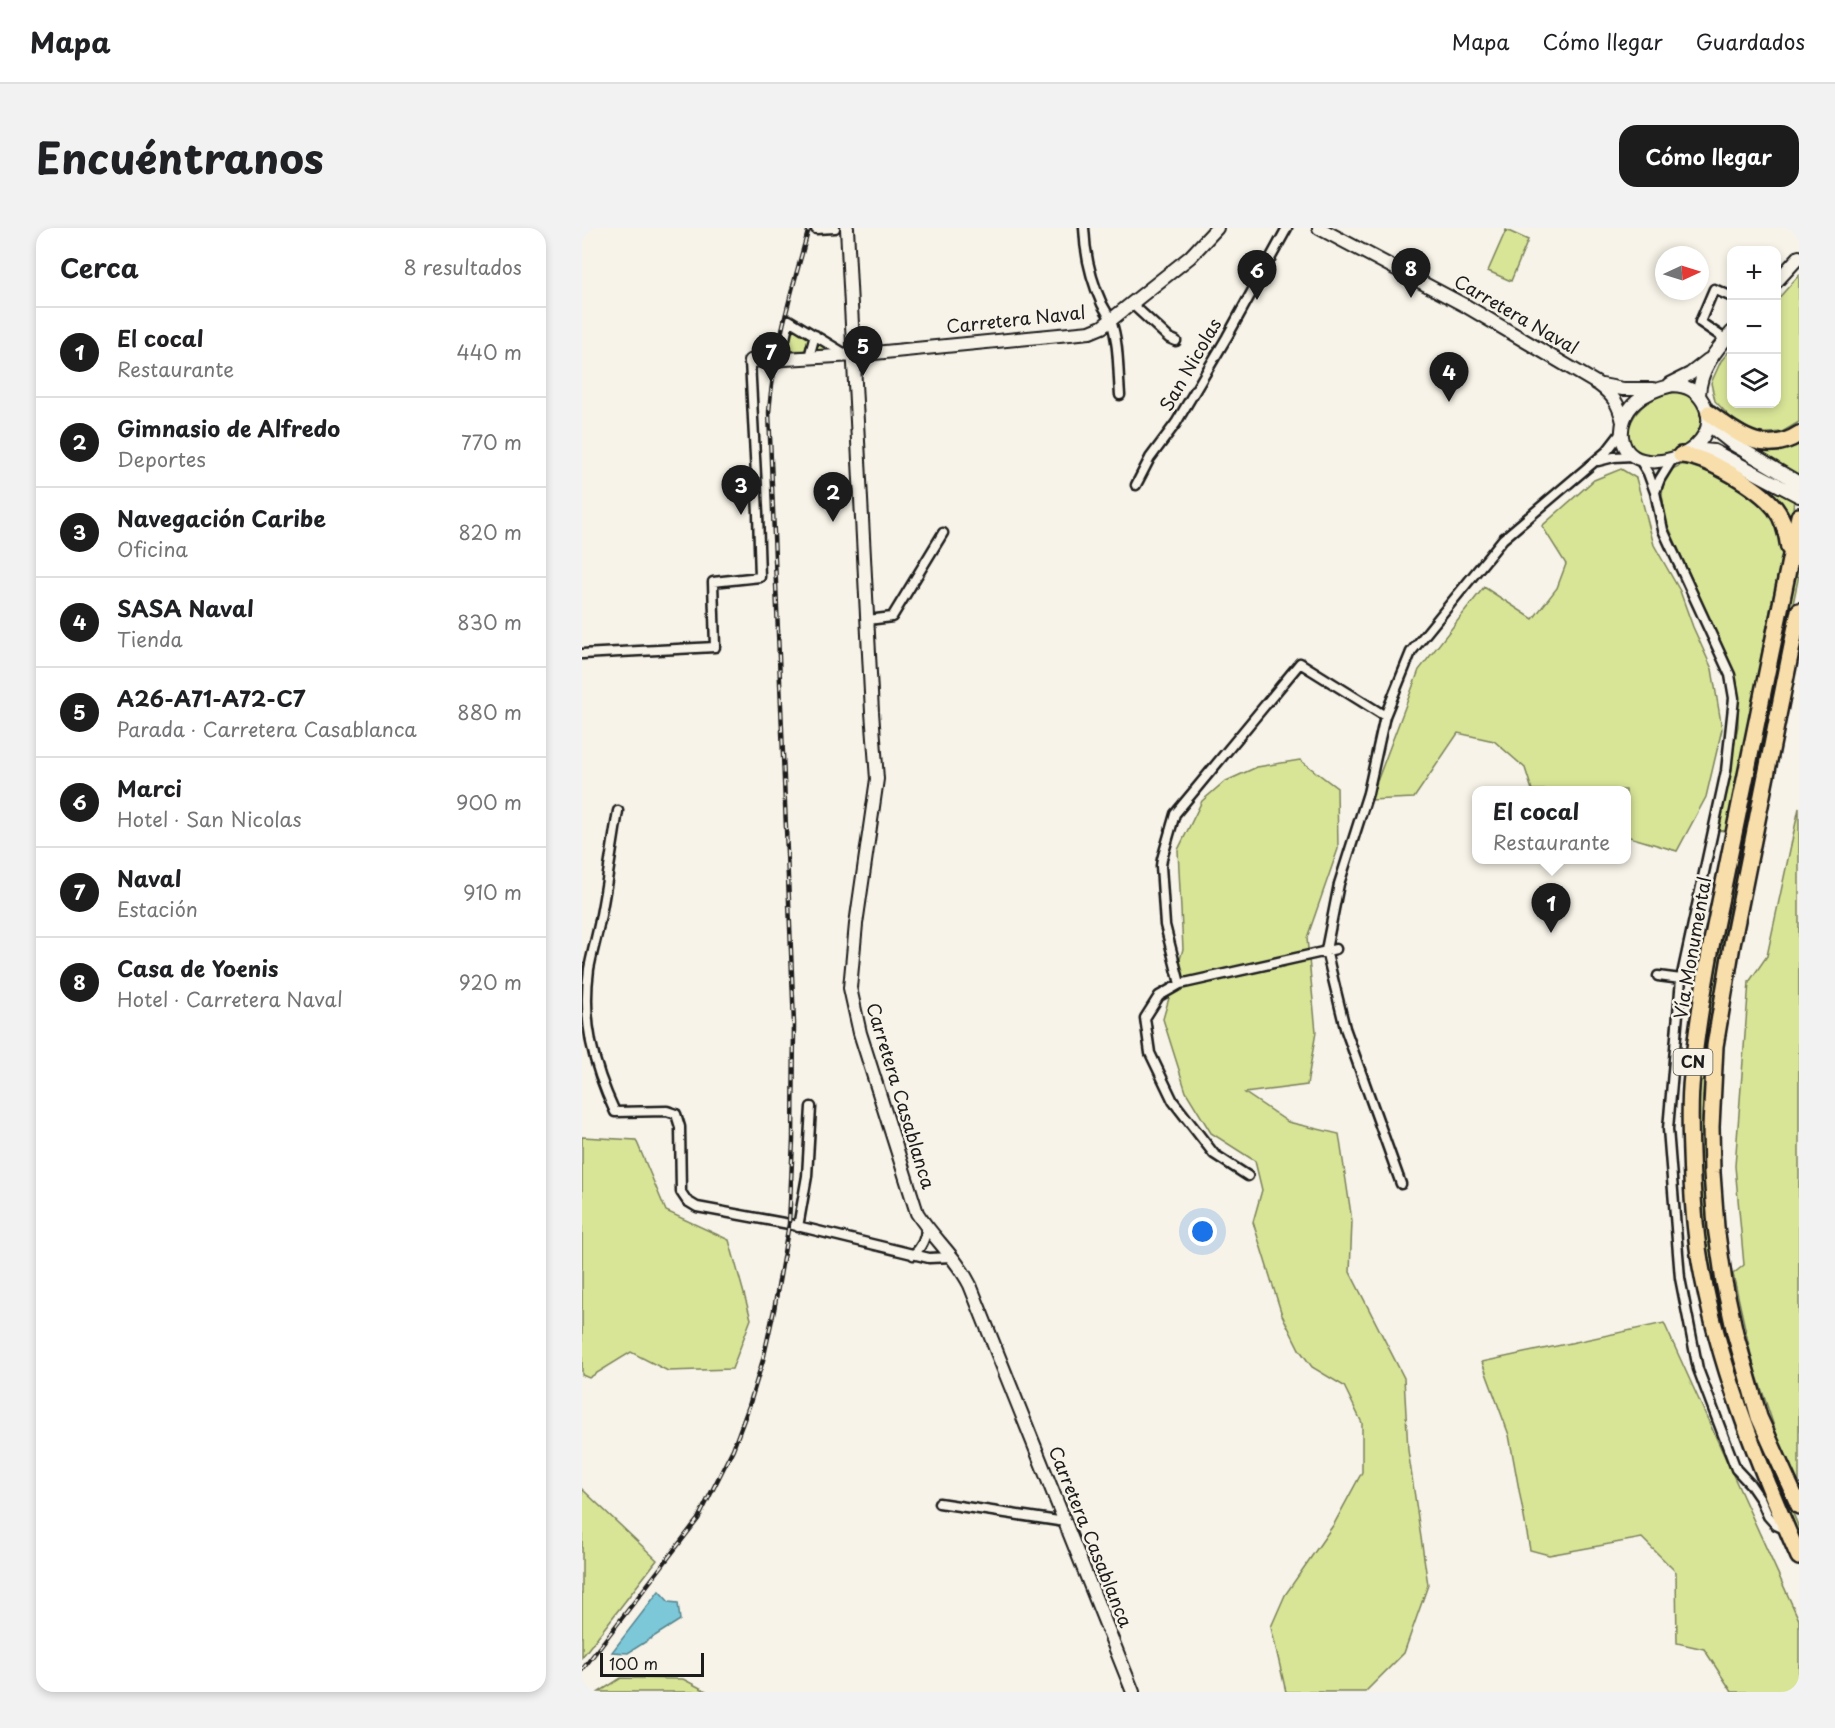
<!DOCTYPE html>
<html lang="es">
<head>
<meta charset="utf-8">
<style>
	:root { --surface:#fff; --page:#f2f2f2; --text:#202124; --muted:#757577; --line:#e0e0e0; --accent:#1c1c1c }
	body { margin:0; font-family:"Playpen Sans",sans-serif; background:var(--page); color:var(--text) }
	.controls { position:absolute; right:18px; top:18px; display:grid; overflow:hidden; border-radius:12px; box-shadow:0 3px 9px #0003 }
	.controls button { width:54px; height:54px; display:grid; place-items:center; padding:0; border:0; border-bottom:2px solid var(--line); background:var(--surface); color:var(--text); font:30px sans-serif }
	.compass { position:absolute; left:1073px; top:18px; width:54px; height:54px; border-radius:50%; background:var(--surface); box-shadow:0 3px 9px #0003; rotate:86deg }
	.scale { position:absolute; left:18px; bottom:15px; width:104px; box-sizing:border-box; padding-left:6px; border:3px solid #1c1c1c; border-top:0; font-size:16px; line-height:21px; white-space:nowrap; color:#1c1c1c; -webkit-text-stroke:4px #f7f3e8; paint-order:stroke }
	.you { position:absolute; left:621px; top:1004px; width:21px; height:21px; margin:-15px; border:4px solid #fff; border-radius:50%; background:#1a73e8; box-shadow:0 0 0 9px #1a73e833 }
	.badge { display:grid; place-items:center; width:39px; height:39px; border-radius:50%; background:var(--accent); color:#fff; font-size:20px; font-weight:700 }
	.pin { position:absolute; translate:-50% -50px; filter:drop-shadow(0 2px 3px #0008) }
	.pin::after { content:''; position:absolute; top:32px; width:21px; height:18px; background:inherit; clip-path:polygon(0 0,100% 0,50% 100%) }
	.popup { position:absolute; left:890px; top:558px; width:159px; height:78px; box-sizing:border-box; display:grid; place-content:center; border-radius:12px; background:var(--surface); filter:drop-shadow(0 2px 4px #0005); font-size:20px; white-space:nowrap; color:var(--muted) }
	.popup b { font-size:22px; color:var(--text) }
	.popup::after { content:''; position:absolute; left:50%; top:100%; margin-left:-12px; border:12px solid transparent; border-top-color:var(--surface) }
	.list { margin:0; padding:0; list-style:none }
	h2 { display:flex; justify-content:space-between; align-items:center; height:78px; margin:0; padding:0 24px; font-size:26px }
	h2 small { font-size:20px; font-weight:400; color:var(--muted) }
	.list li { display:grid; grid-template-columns:39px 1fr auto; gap:18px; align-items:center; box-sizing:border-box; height:90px; padding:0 24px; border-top:2px solid var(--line) }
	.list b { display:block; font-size:22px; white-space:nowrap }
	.list p { margin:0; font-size:20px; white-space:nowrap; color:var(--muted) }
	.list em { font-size:20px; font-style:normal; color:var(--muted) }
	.icon { flex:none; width:33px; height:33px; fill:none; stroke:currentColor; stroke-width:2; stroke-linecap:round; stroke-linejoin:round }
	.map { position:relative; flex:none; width:1217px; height:1464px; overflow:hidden; border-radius:18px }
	header { display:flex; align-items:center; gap:36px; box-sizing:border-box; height:84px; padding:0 30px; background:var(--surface); border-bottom:2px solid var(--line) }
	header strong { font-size:28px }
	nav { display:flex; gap:33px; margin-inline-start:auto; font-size:21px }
	.intro { display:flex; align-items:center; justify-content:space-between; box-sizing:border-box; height:144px; padding:0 36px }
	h1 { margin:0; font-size:42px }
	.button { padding:15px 27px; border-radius:18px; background:var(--accent); color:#fff; font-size:21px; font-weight:700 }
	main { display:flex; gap:36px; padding:0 36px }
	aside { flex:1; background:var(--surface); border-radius:18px; box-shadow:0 3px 9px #0003 }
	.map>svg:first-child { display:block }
	.green { fill:#d8e597; stroke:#7a805a; stroke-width:1.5 }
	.water { fill:#7bc8d9; stroke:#55838d; stroke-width:1.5 }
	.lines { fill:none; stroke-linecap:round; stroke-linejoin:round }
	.street-casing { stroke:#1c1c1c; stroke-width:13 }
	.secondary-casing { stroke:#1c1c1c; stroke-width:16 }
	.highway-casing { stroke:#1c1c1c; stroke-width:20 }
	.street { stroke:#f7f3e8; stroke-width:8 }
	.secondary { stroke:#f7f3e8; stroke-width:12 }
	.highway { stroke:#f8deab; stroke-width:15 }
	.rail-casing { stroke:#1c1c1c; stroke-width:4.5 }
	.rail { stroke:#f7f3e8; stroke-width:2; stroke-dasharray:7; stroke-linecap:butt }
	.labels { text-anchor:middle; stroke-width:5; stroke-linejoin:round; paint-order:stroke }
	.shield { fill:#f7f3e8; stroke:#5e5c59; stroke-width:1.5 }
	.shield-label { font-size:16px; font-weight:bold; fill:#1c1c1c }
	.street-label { font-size:18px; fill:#1c1c1c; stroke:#f7f3e8 }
</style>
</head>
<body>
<header>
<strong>Mapa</strong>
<nav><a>Mapa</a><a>Cómo llegar</a><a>Guardados</a></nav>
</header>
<div class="intro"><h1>Encuéntranos</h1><a class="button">Cómo llegar</a></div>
<main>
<aside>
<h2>Cerca<small>8 resultados</small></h2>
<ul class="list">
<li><span class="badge">1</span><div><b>El cocal</b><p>Restaurante</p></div><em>440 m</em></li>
<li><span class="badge">2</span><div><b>Gimnasio de Alfredo</b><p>Deportes</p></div><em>770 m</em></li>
<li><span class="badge">3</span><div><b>Navegación Caribe</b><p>Oficina</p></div><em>820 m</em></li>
<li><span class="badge">4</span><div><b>SASA Naval</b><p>Tienda</p></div><em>830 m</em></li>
<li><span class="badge">5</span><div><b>A26-A71-A72-C7</b><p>Parada · Carretera Casablanca</p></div><em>880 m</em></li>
<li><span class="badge">6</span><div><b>Marci</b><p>Hotel · San Nicolas</p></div><em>900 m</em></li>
<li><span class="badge">7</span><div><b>Naval</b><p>Estación</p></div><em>910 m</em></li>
<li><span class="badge">8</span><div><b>Casa de Yoenis</b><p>Hotel · Carretera Naval</p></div><em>920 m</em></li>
</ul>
</aside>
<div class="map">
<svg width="1217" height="1464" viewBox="0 0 1217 1464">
	<rect width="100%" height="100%" fill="#f7f3e8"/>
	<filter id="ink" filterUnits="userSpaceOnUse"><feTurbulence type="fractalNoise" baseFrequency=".0167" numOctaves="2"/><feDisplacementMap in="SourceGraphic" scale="12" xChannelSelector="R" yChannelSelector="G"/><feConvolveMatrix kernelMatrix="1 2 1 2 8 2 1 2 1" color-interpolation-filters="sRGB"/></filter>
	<g filter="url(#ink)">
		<path class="green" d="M924,2L946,12L929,53L906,43Z
			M1217,47V194L1200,204L1174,206L1149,190L1133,173L1129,155L1139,133L1149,121L1150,176H1194L1195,72Z
			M210,99L250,121L204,123Z
			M1098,164C1145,176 1110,233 1066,227C1037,223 1044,194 1060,179C1070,168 1084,165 1098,164Z
			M1217,210V249L1151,212Z
			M1129,229L1212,270L1209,304Z
			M1103,235L1118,238L1150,251L1193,285L1201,322L1181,417L1170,488L1147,604L1136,602L1156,498V460L1142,424L1084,293L1080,267L1082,252L1088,242Z
			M1039,241L1054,250L1072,317L1098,363L1111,399L1130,441L1140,501L1124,569L1095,623L1044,608V562H950L943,540L912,513L876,505L832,570L788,572L837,442L902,359L951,391L975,360L984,336L960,298L1012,252Z
			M1217,317V347L1142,709L1127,802L1122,846L1120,891L1124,971L1128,1017L1136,1060L1179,1207L1217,1300V1318L1202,1284L1144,1123L1121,1020L1114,894L1115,848L1136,712Z
			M718,532L755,560L756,621L725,710L734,804L725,857L663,865L706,894L757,906L770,993L768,1044L822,1150L826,1222L846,1357L822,1425L783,1464H704L689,1399L703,1367L752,1296L780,1244V1195L762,1158L730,1139L717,1121L700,1087L671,994L680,962L673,933L629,905L604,864L581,791L601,721L596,622L620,573L642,554L675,539Z
			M1217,580V1261L1204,1234L1171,1136L1151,1046L1162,1037L1153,938L1167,754L1185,728Z
			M0,909L54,912L84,983L147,1012L169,1091L150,1141L86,1143L49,1124L7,1150L0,1147Z
			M1082,1095L1217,1392V1462L1215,1464H1150L1122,1421L1095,1415L1094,1344L1060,1310L967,1327L948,1322L927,1207L900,1134Z
			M0,1261L75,1332L0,1429Z
			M39,1450L101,1451L126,1464H17Z"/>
		<path class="water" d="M77,1363L87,1374L96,1375L98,1392L46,1425L30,1424Z"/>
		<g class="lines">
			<defs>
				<path id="street" d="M502,0C503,27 509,52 520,76C523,82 527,87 529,93C537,114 536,144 538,167
					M234,1L253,0
					M549,75L587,110L594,113
					M1143,111L1118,94L1132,61L1150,69
					M227,129L233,107
					M199,130L207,92L265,127
					M1058,232L1066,245L1073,264L1081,302L1148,447L1152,470L1144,543L1099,751L1086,901L1098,1050L1116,1141L1154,1241L1168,1256L1179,1272L1186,1288L1194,1297L1205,1302
					M1016,233L1032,229L1050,228
					M554,257L568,230L594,195L645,109L705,0
					M1073,264L1078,251L1091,230
					M286,392L310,389L361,305
					M0,426L133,419L131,354L178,349L176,286L168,133
					M36,583C30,619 25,656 18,692C15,708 10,725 7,741C0,794 11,837 33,884L85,883L94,886L98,899L99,964L105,973L115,979L207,996L347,1030L370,1029
					M1076,748L1099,751
					M598,756L583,697L579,638L580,631L593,586L718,435L803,488
					M666,948L632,926L591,873L568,825L563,790L577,768L598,756L754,721
					M819,956L763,800L744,722L757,656L786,565L803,488L829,424L921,311L1025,223L1039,205
					M216,999L225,948L229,879
					M331,1027C340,1019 344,1011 344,999
					M357,1275L483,1294"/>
				<path id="secondary" d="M265,0L290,484L295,551L274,696L268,760L278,805L335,985C351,1010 374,1029 388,1057L551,1464
					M737,0L884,78L1016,156C1031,167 1037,176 1041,194
					M1194,54L1217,29
					M168,133L272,127L508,104L520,99L608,29L635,0
					M1088,156L1108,146L1126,132
					M1020,157L1041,161H1071
					M1091,157C1105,158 1114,162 1121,174C1141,209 1098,237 1066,233C1034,230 1033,192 1054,174C1064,165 1078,160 1091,157Z
					M1117,167C1118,141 1133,123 1150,104
					M1127,190L1132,201L1151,216L1217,255
					M1110,221L1132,223L1217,268"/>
				<path id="highway" d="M1127,185C1155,205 1182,229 1217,206
					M1099,227C1126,229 1176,259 1193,280C1202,292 1205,305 1207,320
					M1217,288L1130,713C1122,758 1114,802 1110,848C1107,873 1108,899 1109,925C1110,961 1112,997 1118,1033C1136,1136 1175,1233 1217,1329
					M1217,383L1150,717L1133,818L1129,899L1130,945L1134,999L1142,1054L1153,1105L1177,1189L1217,1278"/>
			</defs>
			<use href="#street" class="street-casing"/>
			<use href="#secondary" class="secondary-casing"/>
			<use href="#highway" class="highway-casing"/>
			<use href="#street" class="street"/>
			<use href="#secondary" class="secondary"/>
			<use href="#highway" class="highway"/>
			<defs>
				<path id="rail" d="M0,1442L116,1291L151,1221L167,1178L181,1132L192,1082L207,996L211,912L212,796L187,184C192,120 210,62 227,0"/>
			</defs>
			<use href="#rail" class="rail-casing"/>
			<use href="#rail" class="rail"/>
		</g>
	</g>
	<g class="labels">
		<rect class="shield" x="1091.5" y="821" width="39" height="26" rx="4.5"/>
		<g class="shield-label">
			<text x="1111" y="840">CN</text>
		</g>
		<g class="street-label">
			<text transform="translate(934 87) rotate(30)" y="6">Carretera Naval</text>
			<text transform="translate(434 92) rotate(-6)" y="6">Carretera Naval</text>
			<text transform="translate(609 137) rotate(-60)" y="6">San Nicolas</text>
			<text transform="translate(1111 720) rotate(-80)" y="6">Vía Monumental</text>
			<text transform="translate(318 868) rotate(73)" y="6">Carretera Casablanca</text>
			<text transform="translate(508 1309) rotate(68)" y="6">Carretera Casablanca</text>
		</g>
	</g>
</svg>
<div class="controls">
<button>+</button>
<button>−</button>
<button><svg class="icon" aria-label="layers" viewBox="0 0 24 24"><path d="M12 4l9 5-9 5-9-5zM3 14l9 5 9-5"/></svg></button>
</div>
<svg class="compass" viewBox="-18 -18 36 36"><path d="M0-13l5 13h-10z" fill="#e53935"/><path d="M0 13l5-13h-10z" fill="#757577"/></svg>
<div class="scale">100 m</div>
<div class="you"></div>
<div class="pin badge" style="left:969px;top:705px">1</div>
<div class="popup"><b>El cocal</b>Restaurante</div>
<div class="pin badge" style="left:251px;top:294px">2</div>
<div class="pin badge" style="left:159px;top:287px">3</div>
<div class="pin badge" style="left:867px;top:174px">4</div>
<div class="pin badge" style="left:281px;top:148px">5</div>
<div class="pin badge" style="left:675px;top:72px">6</div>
<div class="pin badge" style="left:189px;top:154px">7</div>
<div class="pin badge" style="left:829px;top:70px">8</div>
</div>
</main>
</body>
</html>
